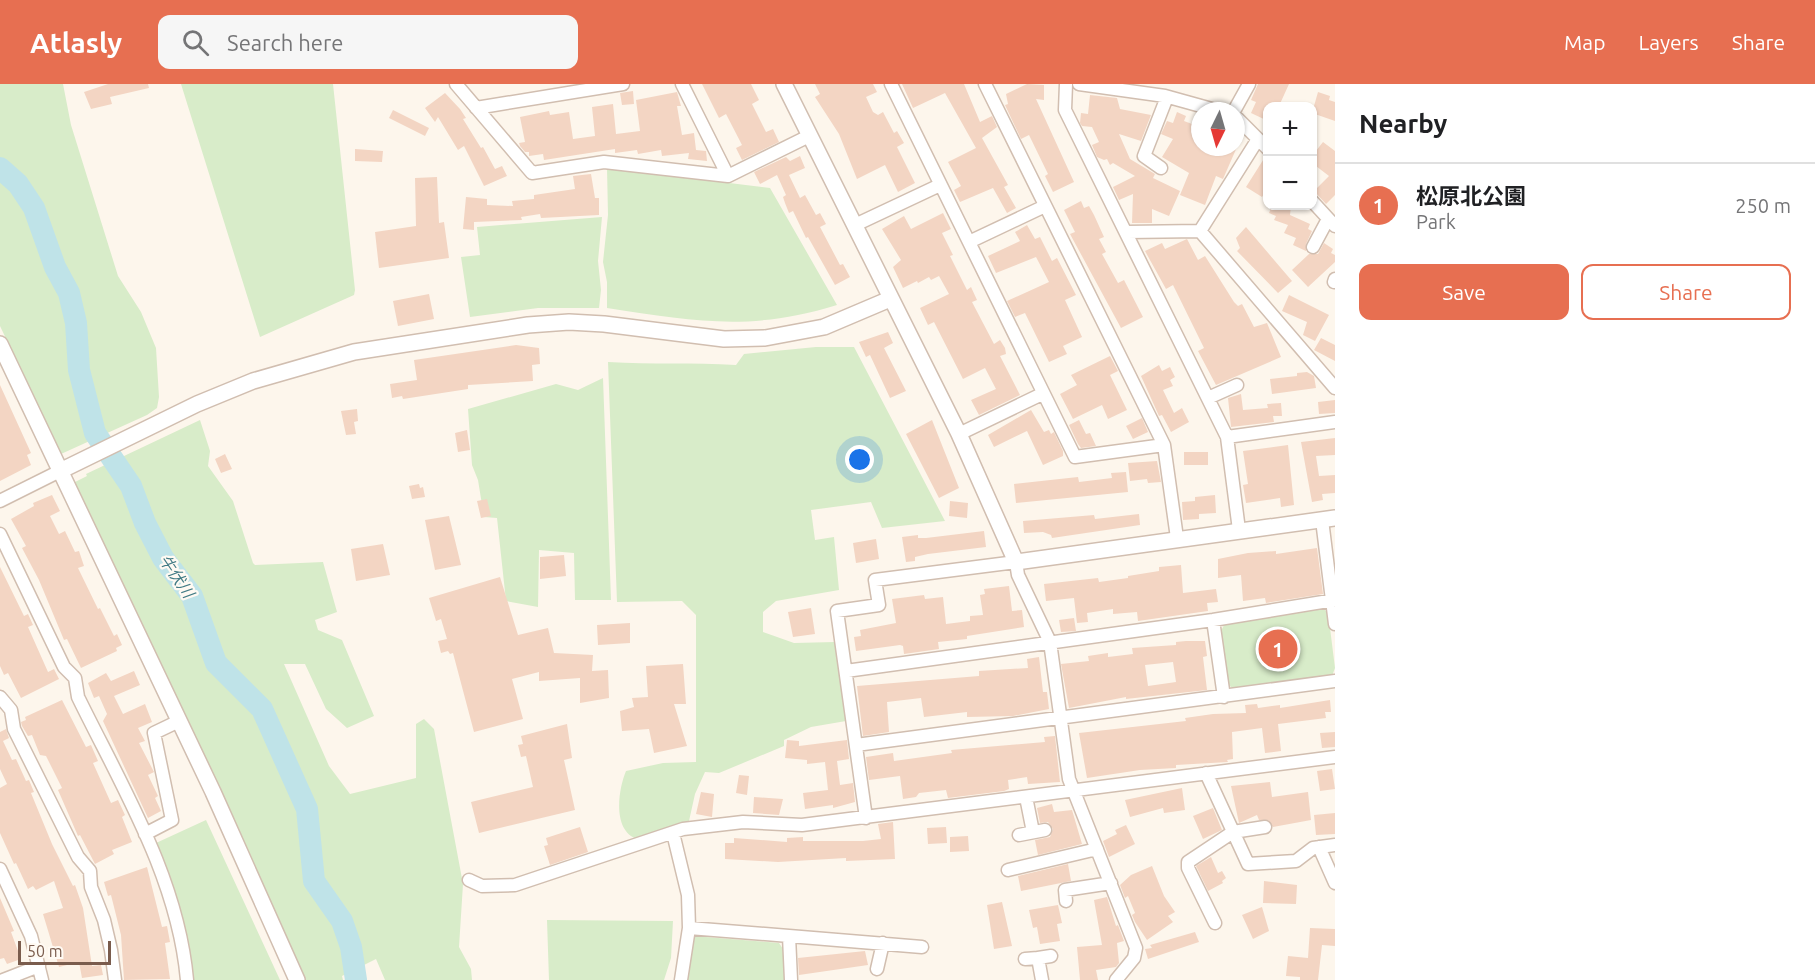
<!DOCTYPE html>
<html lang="en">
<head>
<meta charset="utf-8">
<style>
	:root { --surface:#fff; --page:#f6f6f6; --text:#202124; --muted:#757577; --line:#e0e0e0; --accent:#e76f51 }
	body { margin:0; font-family:Ubuntu,"Noto Sans JP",sans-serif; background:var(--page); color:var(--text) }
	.controls { position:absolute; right:18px; top:18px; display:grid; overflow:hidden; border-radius:12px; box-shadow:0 2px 4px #0004 }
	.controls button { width:54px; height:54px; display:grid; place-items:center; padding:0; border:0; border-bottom:2px solid var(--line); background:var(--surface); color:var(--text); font:30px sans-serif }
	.compass { position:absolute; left:1191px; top:18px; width:54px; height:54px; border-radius:50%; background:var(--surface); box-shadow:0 2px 4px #0004; rotate:185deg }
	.scale { position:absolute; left:18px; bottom:15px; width:93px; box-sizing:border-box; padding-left:6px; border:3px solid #7a5c4d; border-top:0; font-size:16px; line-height:21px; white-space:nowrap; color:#7a5c4d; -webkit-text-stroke:4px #fffaf3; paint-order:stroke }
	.you { position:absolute; left:860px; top:376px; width:21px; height:21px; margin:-15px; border:4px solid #fff; border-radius:50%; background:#1a73e8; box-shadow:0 0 0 9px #1a73e833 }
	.badge { display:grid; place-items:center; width:39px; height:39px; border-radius:50%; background:var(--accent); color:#fff; font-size:20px; font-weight:700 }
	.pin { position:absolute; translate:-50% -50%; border:3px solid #fff; box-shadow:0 2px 6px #0006 }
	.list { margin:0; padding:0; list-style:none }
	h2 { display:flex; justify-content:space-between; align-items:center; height:78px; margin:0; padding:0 24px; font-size:26px }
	h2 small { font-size:20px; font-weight:400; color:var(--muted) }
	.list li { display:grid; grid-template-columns:39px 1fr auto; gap:18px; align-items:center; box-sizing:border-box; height:84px; padding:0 24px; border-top:2px solid var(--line) }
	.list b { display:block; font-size:22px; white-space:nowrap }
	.list p { margin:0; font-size:20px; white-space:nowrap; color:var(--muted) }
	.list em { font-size:20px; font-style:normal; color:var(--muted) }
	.actions { display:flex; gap:12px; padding:18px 24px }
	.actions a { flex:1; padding:14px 0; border:2px solid var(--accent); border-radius:12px; text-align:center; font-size:21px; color:var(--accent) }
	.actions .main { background:var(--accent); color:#fff }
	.icon { flex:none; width:33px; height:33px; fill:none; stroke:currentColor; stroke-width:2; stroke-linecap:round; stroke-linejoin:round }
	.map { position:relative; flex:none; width:1335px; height:896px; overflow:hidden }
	header { display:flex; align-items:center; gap:36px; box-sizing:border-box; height:84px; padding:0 30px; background:var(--accent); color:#fff }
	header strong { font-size:28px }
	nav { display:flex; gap:33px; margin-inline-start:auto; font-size:21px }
	.search { width:420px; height:54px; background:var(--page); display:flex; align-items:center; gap:15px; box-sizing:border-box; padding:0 21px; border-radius:12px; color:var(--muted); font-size:22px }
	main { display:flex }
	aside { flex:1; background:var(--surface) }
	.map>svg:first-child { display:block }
	.green { fill:#d8ecc9 }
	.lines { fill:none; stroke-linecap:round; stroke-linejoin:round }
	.river { stroke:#bfe3e8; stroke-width:22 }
	.building { fill:#f3d5c3; fill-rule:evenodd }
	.minor-casing { stroke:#d1beb0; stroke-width:15 }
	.tertiary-casing { stroke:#d1beb0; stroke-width:18 }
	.minor { stroke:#fff; stroke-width:12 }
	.tertiary { stroke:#fff; stroke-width:15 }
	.labels { text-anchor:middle; stroke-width:4.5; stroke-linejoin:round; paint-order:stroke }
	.water-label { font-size:16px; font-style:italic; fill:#437c86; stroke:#fffaf3 }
</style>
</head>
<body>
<header>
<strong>Atlasly</strong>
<div class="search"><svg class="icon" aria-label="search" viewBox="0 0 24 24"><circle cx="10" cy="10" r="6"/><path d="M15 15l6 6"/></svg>Search here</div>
<nav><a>Map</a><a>Layers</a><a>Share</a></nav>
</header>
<main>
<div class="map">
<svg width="1335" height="896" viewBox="0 0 1335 896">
	<rect width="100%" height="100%" fill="#fdf6ec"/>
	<path class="green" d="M0,0H63L71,41L118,192L141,228L156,264L159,313L157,324L147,331L61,370L0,242Z
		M181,0H333L355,206L354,211L260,253Z
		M607,84L770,104L837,221C750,248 694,237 607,224V198L603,178L608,131Z
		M602,133L598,177L601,206L599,224H538L470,233L461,173L480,171L477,143Z
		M816,263H854L945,437L882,444L871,418L811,426L815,456L834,453L839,506L776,517L763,528V548L794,559L835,558L846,637L811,643L784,656V662L719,689L705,688L695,710L689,737L638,755C612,748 618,706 626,687L663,679L696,678V531L682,517L617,518L608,278C652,281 693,278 736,281L744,270Z
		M603,294L611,516H575L574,469L539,466L538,523L506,517L497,434L484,433L478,396L472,381L468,325L556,300L578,306Z
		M200,336L210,367L208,382L233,417L253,479L255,481L323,478L337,528L315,536L318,546L342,556L374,632L347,644L326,625L305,580H284L329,682L350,710L416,694V640L424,635L434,645L463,800L459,863L471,885L472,896H385L376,875L342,892L343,896H304L218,700L73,399L87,392L86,390Z
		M1323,525L1328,528L1335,584L1332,592L1233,605L1229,601L1221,547L1224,541Z
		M206,736L280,896H192C188,848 174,803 156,759Z
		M547,836L673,837L671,874L664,896H549Z
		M694,852L779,859L783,865L786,896H685Z"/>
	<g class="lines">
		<path class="river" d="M0,84L18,100L34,124L55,183L69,209L76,239L79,286L95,349L131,402L145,439L163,474L192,512L216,579L262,625L307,725L314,797L342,837L351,863L356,896"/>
	</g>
	<path class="building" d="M108,0H148L149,4L110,13L112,20L91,25L84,8Z
		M702,0H751L759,16L752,20L766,48L773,45L779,58L742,76L736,64L742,61L726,30L719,34Z
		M815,0H873L877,8L866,13L873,28L878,31L883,28L894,49L897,47L904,59L897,63L915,99L898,108L885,81L857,95L839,50L815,13L820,10Z
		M902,0H964L980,38L992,32L997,43L982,54L1008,101L1004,103L1016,124L1007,129L993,104L960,118L954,106L961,102L948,78L976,64L945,9L913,24Z
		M1027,0L1044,1V16L1036,15L1074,98L1053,108L1045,92L1048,90L1029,51L1021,55L1005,21L1008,20L1006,10Z
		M1258,0H1289L1279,22H1268V37L1251,29L1256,18L1251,16Z
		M633,7L634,20L622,21L620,9Z
		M677,8L681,22H677L682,51L694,49L696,66L706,67L707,77L688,75L689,69L662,72L661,66L638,70L637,66L615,69V65L544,76L543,70L529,72V68H525L520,62L519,59L525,58L520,33L549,27L550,31L569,28L573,55L595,52L592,23L613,20L616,50L640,47L636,16Z
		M1318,8L1330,12L1329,16L1335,18V37L1312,29Z
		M445,9L460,25L466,34L463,35L481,64L483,63L495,85L502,82L507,92L484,102L464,62L458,66L438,33L435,38L425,24Z
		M1090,11L1117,14L1120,25L1151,31L1141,57L1119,50L1130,75L1155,90L1153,94L1180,107L1169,132L1152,125V139H1132L1133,110L1119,116L1113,103L1135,92L1113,79L1110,81L1107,75L1104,76L1097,73L1092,61L1099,58L1092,43L1082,42L1080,39L1081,29L1088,30Z
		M393,26L429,44L425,52L389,34Z
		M1177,28L1186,32L1184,37L1200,43V63H1237L1223,95L1216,92L1205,121L1180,111L1189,89L1162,73L1173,55L1161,50L1167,37L1173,39Z
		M1323,58L1335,67V111L1326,120L1314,107L1329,92L1312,79V72Z
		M355,65L383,67L382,78L355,77Z
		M800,72L805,84L789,91L800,114L805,111L816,131L820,129L826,140L820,143L840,181L843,180L850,193L835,201L808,153L806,154L793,127L789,129L785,119L783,113L786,111L777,91L760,100L754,88L786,73L790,77Z
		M1265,73H1268V104L1262,113L1246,103Z
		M591,90L595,114H599V131L541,134L540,130L521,133L522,136L474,138V146L463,145L466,113L487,115V121L513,122L512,117L534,115V111L575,105L573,92Z
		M437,93L439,139L444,138L449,174L379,184L375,148L416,142L415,94Z
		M1081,117L1084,124L1089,122L1094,131L1104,153L1099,155L1106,168L1102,170L1118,199L1124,196L1143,233L1121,244L1070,150L1075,148L1064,126Z
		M1272,122H1291L1290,131L1310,140L1308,145L1312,147L1306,160V167L1293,161L1296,154L1284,149L1288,141L1274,136L1276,132L1269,129Z
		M943,129L951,145L942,149L953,171L950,172L967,206L971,203L977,216L972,218L994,260L1000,256L1005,264L1006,270L1000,272L1020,311L979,331L971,316L996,305L985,284L963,295L934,238L928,241L920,224L949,210L939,192L931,196L929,193L918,199L917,197L903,204L893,183L901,176L882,145L904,132L911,145Z
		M1027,141L1035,155L1040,153L1052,177L1057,174L1076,211L1065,216L1082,253L1063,262L1067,270L1049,278L1025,229L1015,233L1007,217L1049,198L1036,173L996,189L988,172L1020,157L1015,148Z
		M1246,143L1292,197L1278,209L1237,167L1240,164L1236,154Z
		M1187,155L1198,176L1205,172L1234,218L1238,222L1242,220L1254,243L1267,239L1281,273L1216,301L1198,267L1204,264L1173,201L1166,205L1145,167L1162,159L1165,165Z
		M1324,159L1333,165L1331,169L1335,171V178L1308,203L1292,186L1309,170H1318Z
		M429,210L434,235L398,242L393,217Z
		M1289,211L1329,231L1315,257L1303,251L1307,238L1282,227Z
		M888,248L893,259L884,264L906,307L890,314L870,271L866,273L859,258Z
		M1321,254L1335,261V277L1314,266Z
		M516,261L539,264L540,280L532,281L533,297L468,301V305L403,315L402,312L392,314L390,300L417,296L414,276Z
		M1110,272L1118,287L1110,291L1127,326L1108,335L1102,321L1073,335L1060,310L1077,301L1071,291Z
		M1159,281L1162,287L1170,283L1175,293L1170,296L1173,302L1163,306L1174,329L1182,324L1189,338L1171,348L1162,331L1159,332L1141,292Z
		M1307,288L1314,292L1316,304L1272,310L1270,295L1297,292V289Z
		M0,301L31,369L27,371L31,381L0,397Z
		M1241,310L1243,326L1268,324L1267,320L1281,319L1282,332H1273L1274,338L1231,343L1228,314Z
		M1335,316V329L1319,330L1318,318Z
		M357,325L358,337L354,338L356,350L346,351L341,327Z
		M1031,326L1044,348L1049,346L1051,350L1054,348L1063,367V372L1043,381L1027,347L994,363L988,351Z
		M1142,334L1148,348L1133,355L1126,342Z
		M932,336L959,404L939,414L906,350Z
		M1079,336L1086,350L1090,349L1096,362L1081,364L1078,360L1069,341Z
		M467,346L470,366L458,368L455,349Z
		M1335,354V371L1316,372L1319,392L1335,391V409L1322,410L1323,416L1312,418L1301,358Z
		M1288,361L1294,421L1281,423L1280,414L1246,419L1243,401L1248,400L1243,367Z
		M1184,368H1208V381H1184Z
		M225,370L232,385L221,389L215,375Z
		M1157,377L1161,398L1148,399L1147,395L1130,397L1128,379Z
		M1126,388L1128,408L1016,419L1014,400L1078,393L1079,398L1112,394L1111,389Z
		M419,400L420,404L423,403L425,413L412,415L409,402Z
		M52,411L60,427L50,432L59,450L65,447L75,468L79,467L84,482L78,484L98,525L100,524L114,552L117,550L122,561L116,564L117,567L81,584L67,555L64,556L39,496L22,464L26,462L11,435L34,422L33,419Z
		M1215,411L1216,429L1199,430V435L1183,436L1182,418L1195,417V413Z
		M487,415L491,432L481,434L477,417Z
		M950,417L968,419L967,434L949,432Z
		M1139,430L1140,441L1052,454L1051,451L1043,448L1024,449L1023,437L1094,431L1095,435Z
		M449,432L461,481L435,486L425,436Z
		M984,447L986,463L928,470L915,473V477L906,478L902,453L918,451V454H926Z
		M876,455L879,475L856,479L853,459Z
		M383,460L390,491L356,497L351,465Z
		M1317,464L1323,510L1266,519L1265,514L1243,517L1241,491L1218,494V475L1248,469L1276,467V470Z
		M564,471L566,492L540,495V473Z
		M1181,481L1183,509L1216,505L1218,518L1207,519L1208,527L1138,537L1137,528L1113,530V525L1087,529L1088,538L1077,539L1074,514L1046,517L1044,500L1098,494L1099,498L1128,494V492L1159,487V483Z
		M0,483L24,532L28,530L33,541L28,543L48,588L54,585L59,595L21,614L8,589L4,591L0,582Z
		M500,493L518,551L548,544L554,569L593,571L592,587L608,586L609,614L580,619V594L539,597V588L512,595L523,635L474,648L453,569L450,570L448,567L441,569L438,557L447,555L441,535L436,537L429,514Z
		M1009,502L1012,527L1022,526L1024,543L967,552V555L938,558L939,565L904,570L903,562L900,561L856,567L854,553L861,552L860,546L896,539L892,515L924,511L925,515L943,513L946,540L970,537V532L983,531L980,511L985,510L984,505Z
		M811,524L815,550L793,553L788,528Z
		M1074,534L1076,547L1061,548L1059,536Z
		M630,539V559L598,561L597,541Z
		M1186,557H1205L1207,572L1203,573L1207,606L1126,615V613L1069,624L1061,580L1089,577L1088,572L1108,569V573L1133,570L1132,564L1176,561V558ZM1173,578L1176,598L1148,602L1145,581Z
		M1039,573L1043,608H1047L1049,625L1013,632L967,633V628L924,633L921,614L887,618L889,648L863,652L857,602L979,592V587L1028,584L1027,575Z
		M683,580L686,620H674L687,662L654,669L649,645L622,647L620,627L634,623L632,614L648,613L646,582Z
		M134,587L140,601L114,612L123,630L145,620L152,638L138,644L145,657L139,659L154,688L148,691L158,712L155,714L161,727L148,734L103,637L107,630L99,612L94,614L88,599L106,589L111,597Z
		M62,616L86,663L91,661L98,677L93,679L111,719L118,716L125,731L122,733L132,758L112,766L114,770L95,780L80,751L78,752L58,706L62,704L46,672L40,671L32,651L28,652L22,642L21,638L26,636L25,633Z
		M1330,616L1331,628H1325L1326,634L1278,640L1281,667L1265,669L1262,644L1232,648L1233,675L1227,676L1228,678L1176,681V684L1140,686L1087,694L1079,649L1186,637L1185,634L1213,630L1246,629L1245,621L1257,620L1258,624L1280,621V624Z
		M567,640L572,674L564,676L575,726L479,749L471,718L533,703L526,672L521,673L518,661L523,660L521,652Z
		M6,645L9,654L3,657L12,676L16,675L26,697L29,696L34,708L31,709L52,760L73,802L75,801L83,824L92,882L101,881L103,891L82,894L79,878L59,883L43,830L63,824L54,797L36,806L33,802L28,805L16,779L14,780L0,749V704L7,700L0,685V648Z
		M1335,648V663L1322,664L1320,649Z
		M1055,652L1060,698L1028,700L1027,693L1008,696L1009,705L1004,707L948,714L946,706L919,709L916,713L903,715L900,692L869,696L866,673L893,669L894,677L952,669L951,666L1045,658L1044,653Z
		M787,656L799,657V662L847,656L849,675L837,677L840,701L853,699L855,718L833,724V721L805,725L803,709L828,706L825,678L807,680V676L785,674Z
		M1332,685L1335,705L1320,707L1317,687Z
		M739,691L749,692L747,711L736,709Z
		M1270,698L1272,713L1308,708L1311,736L1273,743L1268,736H1259L1257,731L1239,739L1231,702Z
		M1182,704L1185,726L1164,729L1163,724L1130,733L1125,716Z
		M701,708L714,710L712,733L696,730Z
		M754,713L783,715L779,731L753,729Z
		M1052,720L1054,728L1072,726L1082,760L1038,771L1035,756L1050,753L1053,745L1048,738L1040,739L1037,724Z
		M1213,724L1222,746L1203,755L1193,732Z
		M1335,729V750L1316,751L1314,731Z
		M893,738L895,775L846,777V774L778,778L725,775V759H734V754L787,758V754L803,753V757H863L881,755L878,740Z
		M1126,741L1135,760L1109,773L1103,757L1117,750L1115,746Z
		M580,743L588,768L550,781L544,762L548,761L546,754Z
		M946,743L947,759L928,760L927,744Z
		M968,752L969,767L950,768V753Z
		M1211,773L1218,789L1222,787L1226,794L1222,797L1223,799L1208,807L1196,782Z
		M1068,780L1071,797L1021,807L1018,792Z
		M1152,782L1164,812L1175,828L1168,832L1173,838L1147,856L1135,838L1132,831L1135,829L1128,812L1125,814L1120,801L1131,791Z
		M147,783L162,843L167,842L170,858L165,859L170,895L124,896L121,851L111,811L108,812L104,798Z
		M1264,797L1297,801L1296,820L1263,819Z
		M1107,813L1116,842L1118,841L1124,857L1117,859L1119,879L1116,883L1096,886L1098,896H1080L1077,863L1102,861L1094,816Z
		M0,814L14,847L11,848L21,875L7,880L4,874L0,875Z
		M1002,818L1012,862L994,865L987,821Z
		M1058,821L1062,839L1057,840L1060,857L1040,860L1037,843L1033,844L1029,826Z
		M1262,823L1269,847L1253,855L1242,831Z
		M1310,844L1335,845V862L1322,861L1318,896H1300V893L1286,892L1288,872L1308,874Z
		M1195,848L1199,858L1148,875L1145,865L1152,864L1150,861Z
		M865,867L868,881L799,891L798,874Z"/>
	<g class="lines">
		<defs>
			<path id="minor" d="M456,0L532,89L604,78L728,92L809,52
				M682,0L728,92
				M891,0L1075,373L1164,361
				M985,0L1164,361L1177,454
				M1066,0L1065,26L1227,353L1239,446
				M1079,0L1165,12L1219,27
				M476,24L623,0
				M1234,27L1249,0
				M1236,33L1268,65
				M1258,55L1200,147L1335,304
				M1161,84L1144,72L1167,13
				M1312,117L1335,142
				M855,141L940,101
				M1127,148L1200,147
				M969,158L1045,122
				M1313,163L1328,135
				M1334,198L1335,195
				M1208,314L1237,301
				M959,350L1042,310
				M1227,353L1335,338
				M0,417L60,387
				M1322,436L1335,540
				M0,450L64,583L75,594L78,613C122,703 178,794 187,896
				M1213,536L1224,613
				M846,587L1213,536L1335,516
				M0,613L11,626L14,645L78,773L90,787L91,803L104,836L111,866L115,896
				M856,661L1335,597
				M1206,689L1248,780L1296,777L1313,764L1335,761
				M1026,713L1033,748
				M866,734L837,527L879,521L875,496L1016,478L1018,491L1050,558L1069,695L1136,864L1134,874L1116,896
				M673,749L688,811L689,844L681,896
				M145,750L172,736L154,649L179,637
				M1019,751L1045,746
				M1319,763L1335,799
				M0,785L31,852L42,896
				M1008,786L1097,765
				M469,796L482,802L515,801L683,745L743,738L802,741L1335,673
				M1066,817L1065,806L1111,799
				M1215,839L1188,784V778L1233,748L1265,743
				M689,844L789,852L791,896
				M789,852L922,863
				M1025,875L1038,874
				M877,885L883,859
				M3,896L39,882
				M1042,896L1038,874L1051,872"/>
			<path id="tertiary" d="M784,0L959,350L1016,478L1335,434
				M0,260L213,708L297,896
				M60,387L197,320L253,297L354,268L528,241L569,238L604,240L724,255L765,254L824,243L890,215"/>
		</defs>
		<use href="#minor" class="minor-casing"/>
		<use href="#tertiary" class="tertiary-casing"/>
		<use href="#minor" class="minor"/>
		<use href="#tertiary" class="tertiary"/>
	</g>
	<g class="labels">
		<g class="water-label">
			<text transform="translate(177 492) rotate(56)" y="6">牛伏川</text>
		</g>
	</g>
</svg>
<div class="controls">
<button>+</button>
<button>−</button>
</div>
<svg class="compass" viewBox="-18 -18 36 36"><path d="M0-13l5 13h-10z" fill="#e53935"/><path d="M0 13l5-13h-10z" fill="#757577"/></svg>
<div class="scale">50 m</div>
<div class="you"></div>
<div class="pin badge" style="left:1278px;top:565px">1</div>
</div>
<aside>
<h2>Nearby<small></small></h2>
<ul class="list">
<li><span class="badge">1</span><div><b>松原北公園</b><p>Park</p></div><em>250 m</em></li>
</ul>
<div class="actions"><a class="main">Save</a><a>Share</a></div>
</aside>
</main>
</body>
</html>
